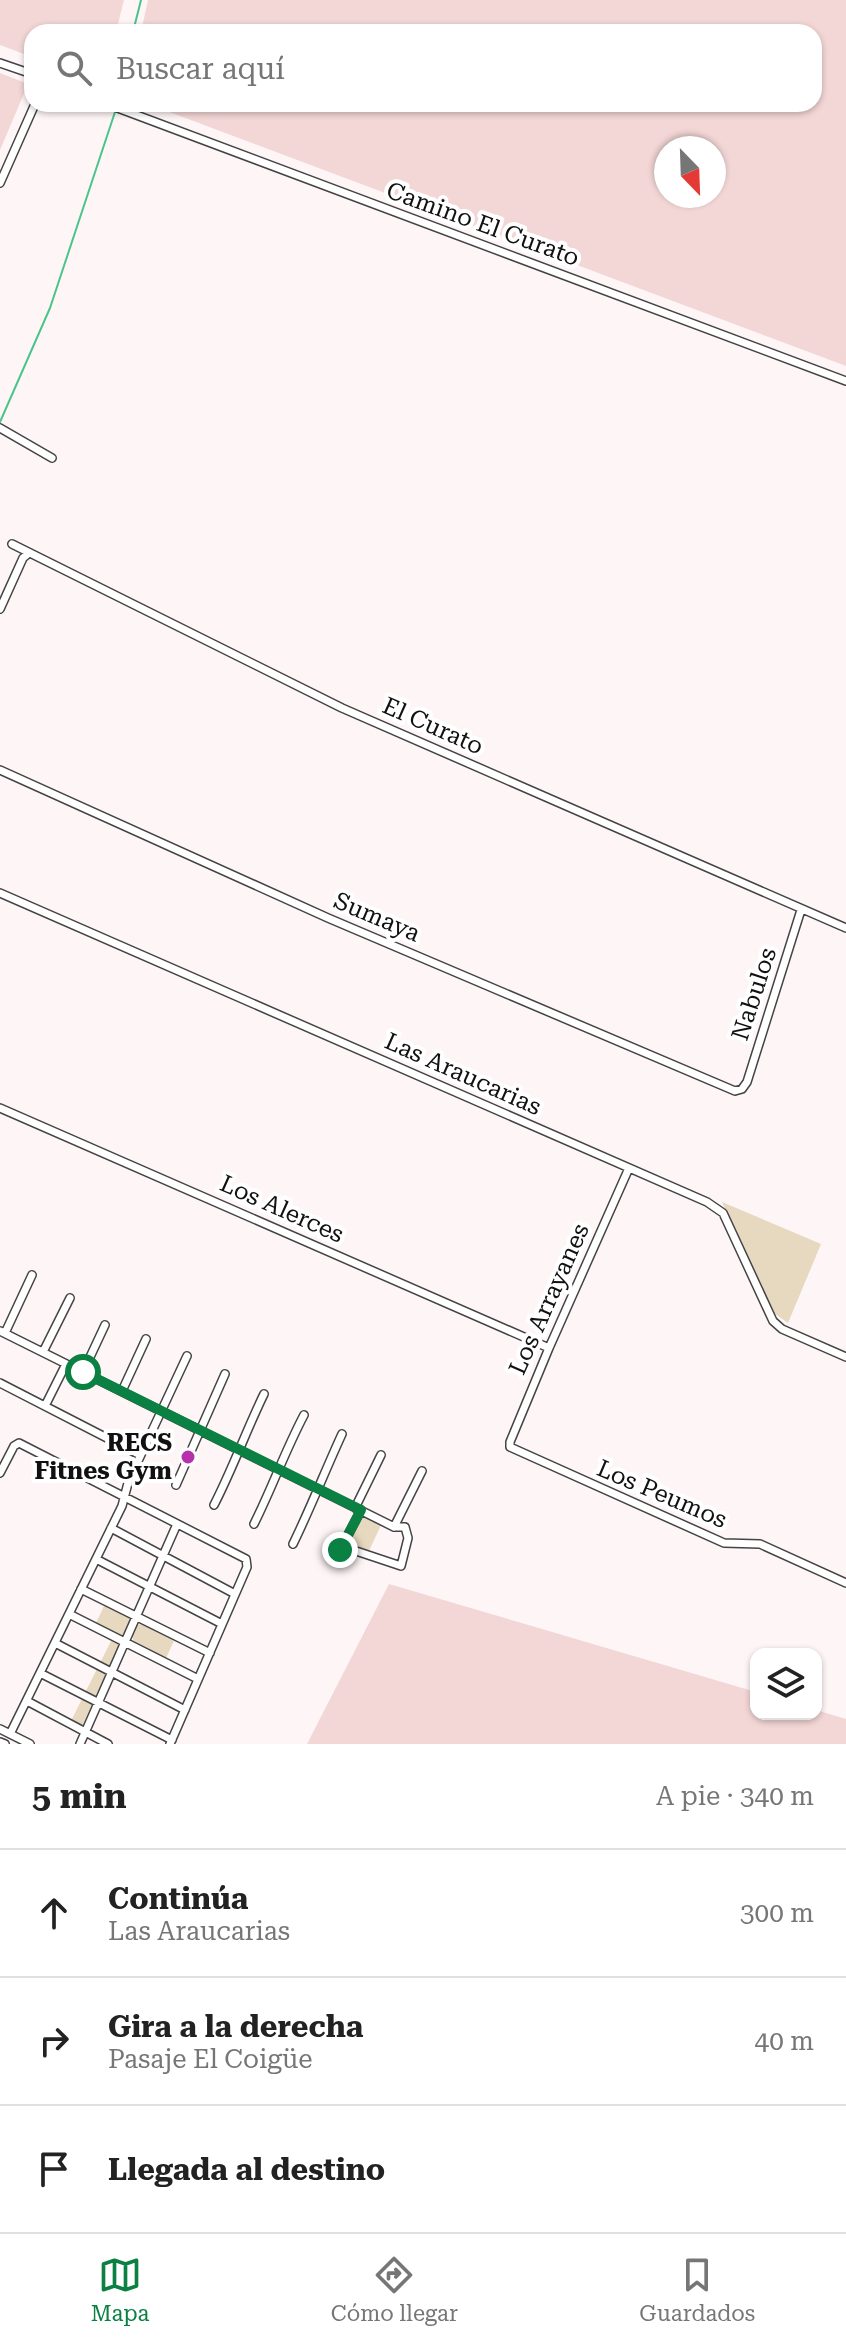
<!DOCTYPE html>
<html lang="es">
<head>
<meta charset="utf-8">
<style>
	:root { --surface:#fff; --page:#f6f6f6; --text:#222; --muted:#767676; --line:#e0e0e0; --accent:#0b8043 }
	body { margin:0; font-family:"Roboto Serif",serif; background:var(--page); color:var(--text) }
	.controls { position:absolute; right:24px; bottom:24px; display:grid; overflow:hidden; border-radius:16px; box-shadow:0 2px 6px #0004 }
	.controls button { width:72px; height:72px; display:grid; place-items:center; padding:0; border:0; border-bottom:2px solid var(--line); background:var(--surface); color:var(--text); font:40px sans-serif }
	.compass { position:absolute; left:654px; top:136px; width:72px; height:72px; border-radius:50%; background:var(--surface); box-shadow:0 2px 6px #0004; rotate:157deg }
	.stop { position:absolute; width:24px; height:24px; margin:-18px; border:6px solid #0b8043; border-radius:50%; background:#fff }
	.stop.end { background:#0b8043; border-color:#fff; box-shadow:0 2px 8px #0008 }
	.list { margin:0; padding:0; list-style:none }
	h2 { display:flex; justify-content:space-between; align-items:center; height:104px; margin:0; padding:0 32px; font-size:34px }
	h2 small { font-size:26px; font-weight:400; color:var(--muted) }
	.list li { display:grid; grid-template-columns:52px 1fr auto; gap:24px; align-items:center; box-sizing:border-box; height:128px; padding:0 32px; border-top:2px solid var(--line) }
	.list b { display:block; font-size:30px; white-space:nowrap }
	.list p { margin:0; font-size:26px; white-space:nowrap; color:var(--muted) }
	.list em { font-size:26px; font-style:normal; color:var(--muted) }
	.icon { flex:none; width:44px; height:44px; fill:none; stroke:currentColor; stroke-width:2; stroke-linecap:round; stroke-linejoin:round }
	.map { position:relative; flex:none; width:846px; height:1744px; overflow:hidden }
	.search { position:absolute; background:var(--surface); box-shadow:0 2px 6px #0004; left:24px; right:24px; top:24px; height:88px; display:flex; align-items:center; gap:20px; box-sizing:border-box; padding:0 28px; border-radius:24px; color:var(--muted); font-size:30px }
	.sheet { height:488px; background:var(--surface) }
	nav { display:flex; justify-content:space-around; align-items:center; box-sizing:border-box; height:112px; border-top:2px solid var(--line); background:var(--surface); font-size:22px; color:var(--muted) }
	nav a { display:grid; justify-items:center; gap:4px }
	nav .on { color:var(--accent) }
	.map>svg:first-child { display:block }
	.farmland { fill:#f3d7d6; fill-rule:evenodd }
	.green { fill:#e7d8c0 }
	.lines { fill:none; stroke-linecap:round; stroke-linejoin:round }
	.stream { stroke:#49c48b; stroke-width:2 }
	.street-casing { stroke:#444; stroke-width:10 }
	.street { stroke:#fff; stroke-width:7 }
	.route { stroke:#0b8043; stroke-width:10 }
	.poi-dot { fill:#b831ac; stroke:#fff; stroke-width:3 }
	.labels { text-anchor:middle; stroke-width:8; stroke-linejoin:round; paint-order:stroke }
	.street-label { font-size:24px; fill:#111; stroke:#fff }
	.poi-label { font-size:24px; font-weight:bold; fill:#111; stroke:#fff; text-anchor:end }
</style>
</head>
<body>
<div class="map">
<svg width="846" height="1744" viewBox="0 0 846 1744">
	<rect width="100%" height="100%" fill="#fef5f6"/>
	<path class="farmland" d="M0,0H124L116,32H32V57L0,45Z
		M148,0H846V366L148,104H814V32H141ZM714,148V196H666V148Z
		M0,73L28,84L0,150Z
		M389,1584L756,1692V1714H816V1710L846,1719V1744H307Z"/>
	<path class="green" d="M722,1202L821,1244L788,1323L774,1313Z
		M362,1515L382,1523L367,1555L348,1546Z
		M104,1606L129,1618L130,1621L83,1724L80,1725L71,1721L115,1633L96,1623Z
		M142,1624L174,1641L166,1658L134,1641L132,1636L136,1625Z"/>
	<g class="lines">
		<path class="stream" d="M133,32L141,0
			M0,422L50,308L116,109"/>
		<defs>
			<path id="street" d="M0,63L32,74
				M107,104L846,381
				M0,183L35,104
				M0,428L52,458
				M12,544L342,708L846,928
				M0,609L23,558L29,553
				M0,770L328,918L735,1091L742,1089L747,1082L801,910
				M0,893L707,1202L723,1213L773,1321L782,1329L846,1357
				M0,1108L549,1348
				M629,1168L549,1348L510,1442V1447L724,1543L760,1544L846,1583
				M0,1331L394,1527H405L408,1538L401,1566L344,1547
				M5,1333L32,1275
				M43,1352L70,1298
				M83,1372L105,1325
				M0,1383L140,1455
				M122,1391L146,1339
				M45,1406L66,1364
				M0,1473L14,1446L19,1443L246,1559L247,1567L170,1744
				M131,1476L187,1356
				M176,1485L225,1374
				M214,1505C233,1468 246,1431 264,1394
				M355,1508L381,1455
				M254,1524C272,1488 285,1451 304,1415
				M394,1527L422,1471
				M111,1528L235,1594
				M293,1544C311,1507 325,1471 342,1434
				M336,1558L361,1510
				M96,1559L222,1624
				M81,1589L210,1653
				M69,1614L198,1679
				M55,1643L185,1710
				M40,1673L172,1740
				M27,1701L108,1744
				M0,1729L30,1744
				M10,1734L122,1506L128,1483
				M0,1742L5,1744
				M80,1744L177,1524"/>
		</defs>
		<use href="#street" class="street-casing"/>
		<use href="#street" class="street"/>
	</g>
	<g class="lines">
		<path class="route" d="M83,1372L361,1510L340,1550"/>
	</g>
	<circle class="poi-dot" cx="188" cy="1457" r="8"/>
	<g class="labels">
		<g class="street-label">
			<text transform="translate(483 224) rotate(20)" y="8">Camino El Curato</text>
			<text transform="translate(433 726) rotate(24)" y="8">El Curato</text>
			<text transform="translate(377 917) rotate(23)" y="8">Sumaya</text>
			<text transform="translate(754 994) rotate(-72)" y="8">Nabulos</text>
			<text transform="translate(463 1074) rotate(24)" y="8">Las Araucarias</text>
			<text transform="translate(282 1209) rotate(24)" y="8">Los Alerces</text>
			<text transform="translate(549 1299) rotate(-66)" y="8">Los Arrayanes</text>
			<text transform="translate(662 1494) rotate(23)" y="8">Los Peumos</text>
		</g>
		<g class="poi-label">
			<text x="172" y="1451">RECS<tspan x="172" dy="28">Fitnes Gym</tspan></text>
		</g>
	</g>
</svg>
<div class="controls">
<button><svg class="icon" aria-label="layers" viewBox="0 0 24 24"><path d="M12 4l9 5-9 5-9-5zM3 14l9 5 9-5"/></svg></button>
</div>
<svg class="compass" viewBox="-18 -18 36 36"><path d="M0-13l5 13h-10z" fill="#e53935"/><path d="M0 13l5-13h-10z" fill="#767676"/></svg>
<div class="stop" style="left:83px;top:1372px"></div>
<div class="stop end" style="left:340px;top:1550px"></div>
<div class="search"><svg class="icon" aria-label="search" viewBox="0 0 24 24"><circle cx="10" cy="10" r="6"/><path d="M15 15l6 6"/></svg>Buscar aquí</div>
</div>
<section class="sheet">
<h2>5 min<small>A pie · 340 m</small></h2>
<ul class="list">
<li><svg class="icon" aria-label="ahead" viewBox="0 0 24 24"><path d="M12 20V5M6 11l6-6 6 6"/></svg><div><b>Continúa</b><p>Las Araucarias</p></div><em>300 m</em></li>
<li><svg class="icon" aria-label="right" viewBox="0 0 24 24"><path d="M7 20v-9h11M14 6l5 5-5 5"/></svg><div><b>Gira a la derecha</b><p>Pasaje El Coigüe</p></div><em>40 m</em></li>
<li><svg class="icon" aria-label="arrive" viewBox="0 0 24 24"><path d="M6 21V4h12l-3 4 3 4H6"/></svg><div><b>Llegada al destino</b></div></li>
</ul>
</section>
<nav>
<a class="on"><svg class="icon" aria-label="map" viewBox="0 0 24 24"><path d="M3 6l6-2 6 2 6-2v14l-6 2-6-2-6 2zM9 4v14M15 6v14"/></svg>Mapa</a>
<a><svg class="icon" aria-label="directions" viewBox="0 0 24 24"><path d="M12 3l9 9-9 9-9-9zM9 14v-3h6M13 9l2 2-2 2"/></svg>Cómo llegar</a>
<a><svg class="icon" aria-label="saved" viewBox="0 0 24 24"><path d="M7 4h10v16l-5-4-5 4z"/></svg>Guardados</a>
</nav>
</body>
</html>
